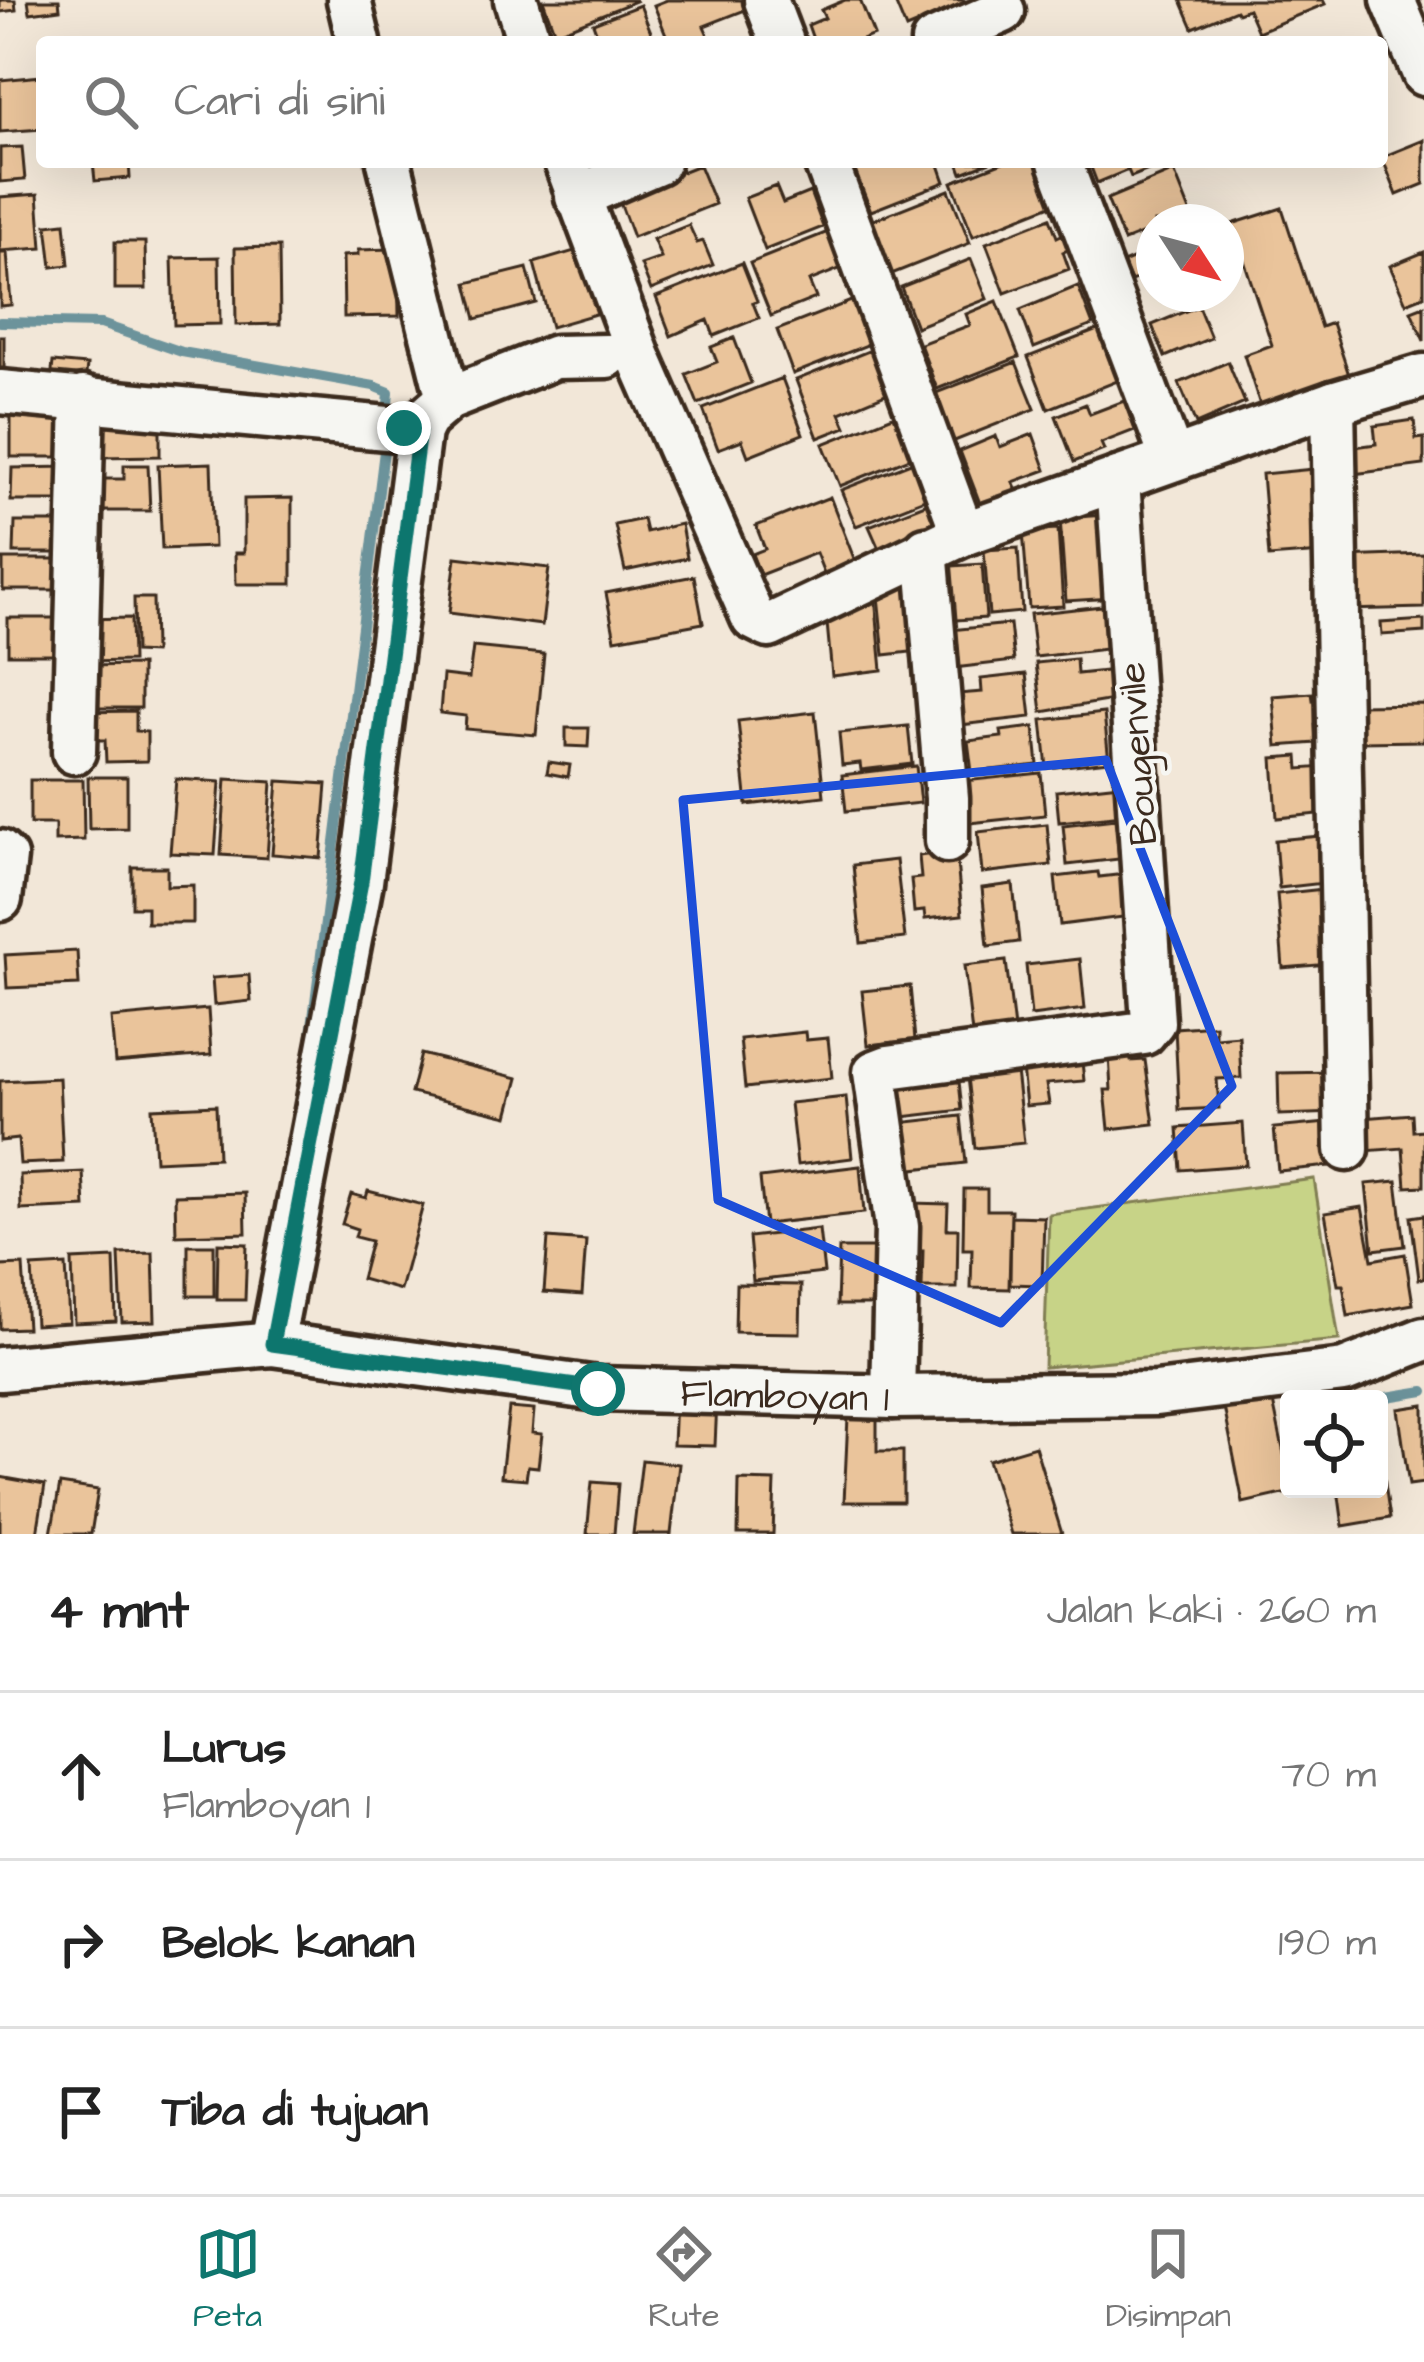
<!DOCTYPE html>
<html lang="id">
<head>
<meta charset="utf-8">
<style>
	:root { --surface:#fff; --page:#f6f6f6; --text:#222; --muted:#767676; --line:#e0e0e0; --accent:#0f766e }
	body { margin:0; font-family:"Architects Daughter",sans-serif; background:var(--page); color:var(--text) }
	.controls { position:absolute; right:36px; bottom:36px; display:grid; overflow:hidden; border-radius:12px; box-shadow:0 12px 48px #0002 }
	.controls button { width:108px; height:108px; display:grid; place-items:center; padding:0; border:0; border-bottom:3px solid var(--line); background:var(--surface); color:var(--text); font:60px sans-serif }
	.compass { position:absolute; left:1136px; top:204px; width:108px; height:108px; border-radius:50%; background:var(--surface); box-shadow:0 12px 48px #0002; rotate:126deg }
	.stop { position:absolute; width:36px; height:36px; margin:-27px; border:9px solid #0f766e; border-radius:50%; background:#fff }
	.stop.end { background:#0f766e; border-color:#fff; box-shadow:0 3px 12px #0008 }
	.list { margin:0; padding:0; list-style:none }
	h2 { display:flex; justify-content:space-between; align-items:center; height:156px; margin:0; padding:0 48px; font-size:51px }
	h2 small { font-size:39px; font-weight:400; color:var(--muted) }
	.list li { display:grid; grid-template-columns:78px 1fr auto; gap:36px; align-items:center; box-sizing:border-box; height:168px; padding:0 48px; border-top:3px solid var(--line) }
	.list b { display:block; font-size:45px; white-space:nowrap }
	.list p { margin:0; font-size:39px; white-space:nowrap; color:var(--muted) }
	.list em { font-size:39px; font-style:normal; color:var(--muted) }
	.icon { flex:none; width:66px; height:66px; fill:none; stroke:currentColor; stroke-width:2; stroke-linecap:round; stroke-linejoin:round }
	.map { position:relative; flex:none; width:1424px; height:1534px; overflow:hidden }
	.search { position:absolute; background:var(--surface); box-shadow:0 12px 48px #0002; left:36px; right:36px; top:36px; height:132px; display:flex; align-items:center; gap:30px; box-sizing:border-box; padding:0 42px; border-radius:12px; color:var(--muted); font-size:45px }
	.sheet { height:660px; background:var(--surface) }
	nav { display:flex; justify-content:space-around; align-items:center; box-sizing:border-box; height:168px; border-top:3px solid var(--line); background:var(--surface); font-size:33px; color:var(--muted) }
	nav a { display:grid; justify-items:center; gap:6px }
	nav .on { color:var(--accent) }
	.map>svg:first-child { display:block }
	.green { fill:#c7d387; stroke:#817e52; stroke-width:3 }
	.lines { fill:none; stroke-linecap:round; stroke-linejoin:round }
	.stream { stroke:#6c939b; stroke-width:10 }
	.building { fill:#eac49b; stroke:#3b2a1e; stroke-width:3 }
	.minor-casing { stroke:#3b2a1e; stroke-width:51 }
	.minor { stroke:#f6f6f2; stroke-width:42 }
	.route { stroke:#0f766e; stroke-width:15 }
	.marked { fill:none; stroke:#1d4ed8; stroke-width:9; stroke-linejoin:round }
	.labels { text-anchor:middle; stroke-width:9; stroke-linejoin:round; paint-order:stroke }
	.street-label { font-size:39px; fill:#3b2a1e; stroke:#f6f6f2 }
</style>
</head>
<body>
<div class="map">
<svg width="1424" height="1534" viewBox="0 0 1424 1534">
	<rect width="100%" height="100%" fill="#f2e7d8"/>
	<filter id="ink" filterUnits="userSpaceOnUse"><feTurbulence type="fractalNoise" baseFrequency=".00833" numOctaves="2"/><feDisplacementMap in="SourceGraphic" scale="24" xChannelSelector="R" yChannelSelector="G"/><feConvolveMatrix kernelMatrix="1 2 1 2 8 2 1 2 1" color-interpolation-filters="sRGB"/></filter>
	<g filter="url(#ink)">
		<path class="green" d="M1314,1179L1339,1340L1044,1367L1049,1214Z"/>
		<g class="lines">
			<path class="stream" d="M0,322L101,324L182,352L374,386L389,392L387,417
				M310,1042L386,435
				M1387,1397L1424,1391"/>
		</g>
		<path class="building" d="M0,0H15L16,10L0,12Z
			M28,0H59L60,9L30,13Z
			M543,0H635L636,1L555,33Z
			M667,0H750L753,7L704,26L711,42H669L654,5Z
			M845,0H860L874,35L857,42H814L808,25L825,18L821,10Z
			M894,0H964L966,4L906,29Z
			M1181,0H1323L1325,4L1258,32L1248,9L1238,13L1236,10L1193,28Z
			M640,5L655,42H600L593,23Z
			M42,76V129L0,132V80Z
			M1424,140V184L1397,195L1382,157Z
			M22,147L25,180L0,182V148Z
			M93,162H129L130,178L95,181Z
			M869,162H938L945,182L871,211L854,168Z
			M958,162H990L962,173Z
			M1003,162H1049L1064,200L973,236L952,182Z
			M1089,162H1168L1131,177L1128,170L1097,183Z
			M699,165L715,204L633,237L618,197Z
			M1174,171L1191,214L1171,222H1154V229L1124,241L1107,199Z
			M776,186L783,203L810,192L823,227L765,250L745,198Z
			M949,190L970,243L889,275L868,222Z
			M38,194L42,248L0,251V197Z
			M1282,208L1321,327L1332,323L1349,375L1260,405L1244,355L1272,345L1232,224Z
			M1050,218L1057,237L1070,231L1076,247L1063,252L1069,269L1005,293L986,243Z
			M65,223L69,265L52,267L47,225Z
			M689,225L697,243L703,241L713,265L651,290L641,265L661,258L653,239Z
			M828,232L842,268L809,281L816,298L771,316L750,263Z
			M115,242H145L146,289H115Z
			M1154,243V291L1147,274L1131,281L1123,263L1147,253L1144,247Z
			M279,247L280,324L236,325L235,248Z
			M393,249L398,255L399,316L344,317L343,256L358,255V250Z
			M581,249L599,313L551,327L534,263Z
			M1424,252V296L1406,303L1390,266Z
			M0,253H7L11,305L0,306Z
			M219,257L220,324L174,325L172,258Z
			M971,259L987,299L916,327L901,287Z
			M742,263L757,301L753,303L759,318L714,336L708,320L671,336L656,297Z
			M527,268L536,303L476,319L467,283Z
			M1078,286L1093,325L1034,348L1020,310Z
			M864,296L880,340L793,374L777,330Z
			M997,301L1019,357L937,389L920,344L970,325L966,314Z
			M1198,306L1211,338L1165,357L1152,325Z
			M1424,306V341L1411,311Z
			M1100,329L1120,380L1048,409L1028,357Z
			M0,336H4V375H0Z
			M734,338L751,383L698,404L686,374L717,362L711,347Z
			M871,350L888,393L840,413L846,427L818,438L796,380Z
			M53,362L87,365L84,393L50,390Z
			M1016,362L1035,409L947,444L928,396Z
			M1228,362L1245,403L1196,424L1179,383Z
			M782,378L803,434L748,456L742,440L718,449L703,409Z
			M1124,401L1135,430L1101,443L1104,450L1074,462L1056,416L1086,404L1090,414Z
			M160,413V456L98,457V414Z
			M11,414H75V457H11Z
			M898,414L915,456L840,486L823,444Z
			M1414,420L1416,439L1424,438V465L1345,475L1341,449L1376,444L1374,426Z
			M1033,434L1046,470L1013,482L1017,491L981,506L960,451L996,436L1000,447Z
			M921,459L935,495L856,526L841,490Z
			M211,463L214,547L162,549L158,465Z
			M124,465H148L150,511H91V479H124Z
			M70,467V501H11L12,468Z
			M1314,469L1321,553L1269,557L1262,474Z
			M830,497L855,561L824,573L816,553L760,575L752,554L765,549L756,526Z
			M292,498V584H236L235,553H244V499Z
			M930,502L940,528L880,551L869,526Z
			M1107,515L1112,598L1066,601L1060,518Z
			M643,519L646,532L681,524L687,558L625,571L615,525Z
			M15,522H67L66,553H14Z
			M1058,529L1063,606L1029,608L1023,531Z
			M1018,548L1022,612L989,615L984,550Z
			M1424,554V608L1345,610L1344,557Z
			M456,557L549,568L542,625L449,613Z
			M3,559H63V590H3Z
			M982,564L986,618L941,621L937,567Z
			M694,576L703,623L615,639L606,593Z
			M921,582L928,650L884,655L877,586Z
			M875,597L882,670L832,676L825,602Z
			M134,598H153L154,653L135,652Z
			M1111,605L1115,648L1035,657L1030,614Z
			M8,618H65V654H8Z
			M131,618L132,661L81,662L80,619Z
			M1424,620V632L1382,635L1381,623Z
			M1010,624L1014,661L945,669L940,631Z
			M473,647L544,654L536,735L465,729L466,716L440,713L443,675L469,678Z
			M1076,659L1077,674L1116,670L1119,699L1042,712L1036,663Z
			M141,665V708H84V666Z
			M1026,674L1031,717L960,725L957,694L982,692L981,679Z
			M1312,693L1313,700L1328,698L1330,723L1315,725L1316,743L1277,746L1273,696Z
			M1424,704V741L1360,742L1359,705Z
			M136,711V731L147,732V761L106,762L105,740H84L83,712Z
			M815,712L824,796L747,805L738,721Z
			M1104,713L1109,761L1047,768L1042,720Z
			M908,726L912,764L861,770L860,763L842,765L839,733Z
			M1034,727L1038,765L972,772L968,741L1002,737L1001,731Z
			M566,728H589L588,747L566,746Z
			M1298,756L1299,769L1325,767L1328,813L1277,818L1273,758Z
			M549,762L570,765L568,777L547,773Z
			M916,766L920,803L846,811L842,775Z
			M1041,773L1045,815L969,823L964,781Z
			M88,777H127V828L89,829Z
			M176,779L220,782L215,855L170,853Z
			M226,779L272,782L267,858L221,855Z
			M30,780H83L84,840L55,841V824H30Z
			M278,781L327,784L321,858L272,854Z
			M1120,784L1123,815L1059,822L1056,791Z
			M1115,819L1119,859L1067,865L1063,825Z
			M1047,824L1051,865L982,873L978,832Z
			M1321,836L1324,883L1279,888L1275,840Z
			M956,851L962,915L925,919L924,911L914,912L911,879L921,878L919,856Z
			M896,860L905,938L861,943L853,865Z
			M132,867H167V886L193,885V923H147V907H132Z
			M1098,872L1099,877L1126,874L1131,916L1060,925L1055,877Z
			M1013,884L1019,942L988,946L982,888Z
			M1324,889L1330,964L1283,968L1277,894Z
			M77,951L79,985L7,988L5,955Z
			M1080,959L1085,1009L1031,1016L1026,965Z
			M1006,961L1014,1029L972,1034L964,966Z
			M249,975L251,1001L214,1005L212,978Z
			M910,986L915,1040L868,1045L862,991Z
			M208,1009L211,1055L115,1063L111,1018Z
			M1215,1025V1038L1239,1036L1241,1078L1217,1079L1219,1108L1179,1110L1175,1028Z
			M805,1032L806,1040L828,1038L832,1078L745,1088L740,1039Z
			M1081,1052L1084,1081L1046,1084L1049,1104L1026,1106L1021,1059Z
			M1129,1053L1131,1061L1145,1060L1154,1124L1109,1129L1105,1090H1111L1109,1055Z
			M421,1054L518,1078L508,1116L411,1093Z
			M957,1062L962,1110L885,1119L880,1071Z
			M1015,1062L1024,1143L975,1148L966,1068Z
			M1338,1072L1339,1113L1279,1115L1278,1073Z
			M59,1078L63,1162L20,1164L18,1139L0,1141V1081Z
			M846,1097L852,1158L797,1165L790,1103Z
			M216,1105L218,1158L155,1161L152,1108Z
			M1412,1114L1413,1131L1424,1130V1186L1406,1187L1403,1148L1365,1151L1363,1118Z
			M961,1116L966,1163L904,1170L899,1123Z
			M1338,1122L1341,1165L1278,1171L1274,1128Z
			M1243,1123L1246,1165L1181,1170L1178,1128Z
			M860,1166L864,1213L765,1224L760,1178Z
			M83,1172L85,1207L21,1210L20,1175Z
			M1397,1181L1405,1246L1373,1250L1366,1184Z
			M964,1189H987V1210H1011L1009,1289L971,1288L972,1249H963Z
			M368,1191L423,1205L400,1290L361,1279L371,1241L355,1237L357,1229L342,1224L351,1194L366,1198Z
			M245,1193L246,1233L176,1235L175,1195Z
			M911,1203L948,1204L947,1229H958L957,1288H922L923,1251H909Z
			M1362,1207L1372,1260L1405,1254L1413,1304L1348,1316L1343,1285H1338L1325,1213Z
			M1424,1215V1278L1419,1279L1411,1217Z
			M1011,1216L1044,1217L1042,1285L1010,1284Z
			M819,1229L824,1273L753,1281L749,1237Z
			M548,1238L586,1241L582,1295L544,1292Z
			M218,1243L247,1244L245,1300H217Z
			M188,1245H214V1296H188Z
			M839,1248H880L878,1305H837Z
			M153,1253L155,1321L122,1322L119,1254Z
			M114,1258L116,1321L74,1323L72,1260Z
			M23,1265L27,1328L0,1329V1266Z
			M66,1265L69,1323L35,1325L32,1267Z
			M736,1284L801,1285L800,1333L735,1332Z
			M1272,1397L1292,1492L1243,1503L1224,1407Z
			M675,1399L717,1401L715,1446L673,1445Z
			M1424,1405V1483L1409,1485L1398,1409Z
			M509,1408L534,1410L532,1433L542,1434L538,1467L528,1466L526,1479L501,1477Z
			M848,1417H877V1451H903V1502H844Z
			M1379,1443L1390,1518L1343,1526L1338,1489H1379Z
			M1035,1446L1062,1534H1011L988,1460Z
			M642,1460L679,1464L671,1534H633Z
			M0,1477L45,1485L37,1534H0Z
			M739,1480L775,1481L773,1534H738Z
			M592,1482L618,1484L614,1534H587Z
			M60,1484L98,1490L91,1534H51Z"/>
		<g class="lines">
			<defs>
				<g id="minor">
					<path d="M349,0L359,42"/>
					<path d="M516,0L529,42"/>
					<path d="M766,0L782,42"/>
					<path d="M1393,0L1424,74"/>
					<path d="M933,42L1003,11"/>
					<path d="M389,162L448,399"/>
					<path d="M566,162L639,357L753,618L769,626L963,534L1333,403L1424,376"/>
					<path d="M826,162L963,534"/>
					<path d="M1060,162L1172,459"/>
					<path d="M577,197L658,162"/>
					<path d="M0,392L419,431"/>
					<path d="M1333,403L1347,1149"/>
					<path d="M926,549L947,798V841"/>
					<path d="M74,752L83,398"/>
					<path d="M0,852L5,857L0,899"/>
					<path d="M272,1344L361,882L419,431L425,419L448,399L555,357L607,356"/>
					<path id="s1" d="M0,1369L272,1344L598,1389L893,1397L1156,1394L1344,1371L1424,1339"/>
					<path d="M893,1397L897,1227L875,1072L888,1067L1144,1033L1153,1022L1118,479"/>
				</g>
			</defs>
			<use href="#minor" class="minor-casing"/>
			<use href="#minor" class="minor"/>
		</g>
	</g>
	<g class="lines" filter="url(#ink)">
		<path class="route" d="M404,428L419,430L361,882L272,1344L598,1389"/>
	</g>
	<path class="marked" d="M1106,760L1232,1086L1001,1323L718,1200L683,800Z"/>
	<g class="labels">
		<g class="street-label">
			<text transform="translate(1136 754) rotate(-94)" y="14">Bougenvile</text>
			<text dy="14" stroke="none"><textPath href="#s1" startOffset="789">Flamboyan 1</textPath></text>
		</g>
	</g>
</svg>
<div class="controls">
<button><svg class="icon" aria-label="locate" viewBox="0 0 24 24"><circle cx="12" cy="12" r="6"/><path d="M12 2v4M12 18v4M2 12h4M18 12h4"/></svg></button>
</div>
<svg class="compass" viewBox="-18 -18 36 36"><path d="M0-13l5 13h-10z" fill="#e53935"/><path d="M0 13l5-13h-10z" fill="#767676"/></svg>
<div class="stop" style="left:598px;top:1389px"></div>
<div class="stop end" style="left:404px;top:428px"></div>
<div class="search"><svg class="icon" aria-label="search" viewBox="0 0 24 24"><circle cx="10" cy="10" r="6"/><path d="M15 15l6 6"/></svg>Cari di sini</div>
</div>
<section class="sheet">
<h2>4 mnt<small>Jalan kaki · 260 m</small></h2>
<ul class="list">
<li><svg class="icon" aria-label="ahead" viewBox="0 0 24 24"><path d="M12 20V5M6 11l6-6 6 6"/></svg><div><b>Lurus</b><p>Flamboyan 1</p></div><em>70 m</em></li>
<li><svg class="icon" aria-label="right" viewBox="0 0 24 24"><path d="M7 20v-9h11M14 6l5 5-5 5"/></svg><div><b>Belok kanan</b></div><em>190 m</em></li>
<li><svg class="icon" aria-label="arrive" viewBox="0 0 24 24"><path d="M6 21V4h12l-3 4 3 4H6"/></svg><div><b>Tiba di tujuan</b></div></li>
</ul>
</section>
<nav>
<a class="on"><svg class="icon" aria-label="map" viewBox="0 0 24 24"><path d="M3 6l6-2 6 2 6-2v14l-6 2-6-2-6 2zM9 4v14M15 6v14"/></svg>Peta</a>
<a><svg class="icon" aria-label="directions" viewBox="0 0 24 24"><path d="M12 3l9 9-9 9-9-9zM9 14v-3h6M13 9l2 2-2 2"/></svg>Rute</a>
<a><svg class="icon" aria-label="saved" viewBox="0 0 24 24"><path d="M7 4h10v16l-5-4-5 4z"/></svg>Disimpan</a>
</nav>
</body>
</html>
